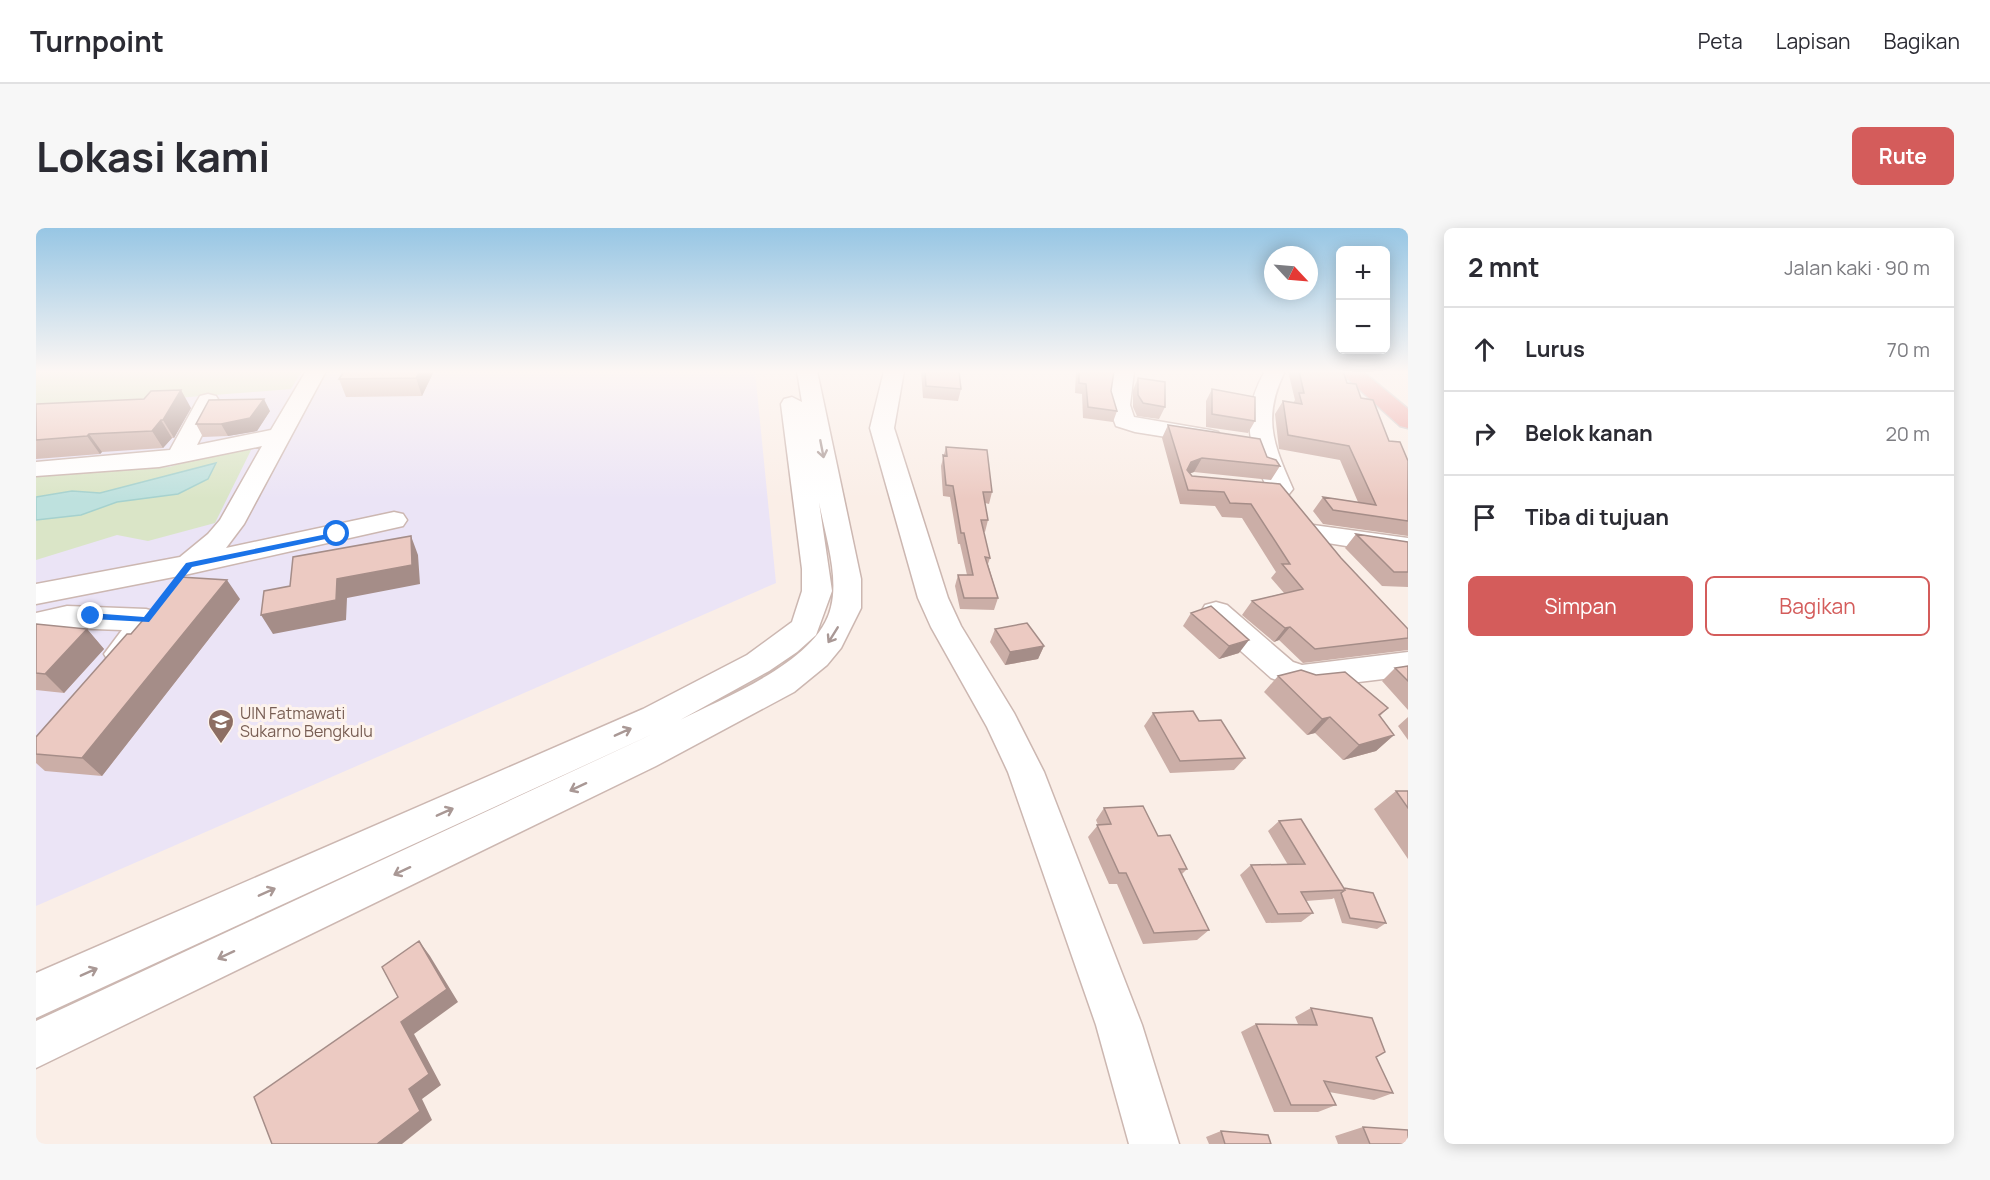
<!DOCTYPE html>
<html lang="id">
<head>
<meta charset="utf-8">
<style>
	:root { --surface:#fff; --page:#f7f7f7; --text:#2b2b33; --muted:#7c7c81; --line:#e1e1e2; --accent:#d45c5b }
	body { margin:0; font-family:Manrope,sans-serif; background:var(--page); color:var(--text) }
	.controls { position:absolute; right:18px; top:18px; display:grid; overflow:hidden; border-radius:9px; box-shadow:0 3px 15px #0003 }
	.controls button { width:54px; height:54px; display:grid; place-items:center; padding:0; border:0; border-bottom:2px solid var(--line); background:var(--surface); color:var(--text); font:30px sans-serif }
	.compass { position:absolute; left:1228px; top:18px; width:54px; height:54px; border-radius:50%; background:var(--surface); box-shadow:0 3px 15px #0003; rotate:116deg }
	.stop { position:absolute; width:18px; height:18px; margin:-14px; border:4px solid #1a73e8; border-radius:50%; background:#fff }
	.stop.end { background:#1a73e8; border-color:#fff; box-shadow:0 2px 6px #0008 }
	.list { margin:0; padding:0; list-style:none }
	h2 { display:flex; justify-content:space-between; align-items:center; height:78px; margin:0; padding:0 24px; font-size:26px }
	h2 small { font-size:20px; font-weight:400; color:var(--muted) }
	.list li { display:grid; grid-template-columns:39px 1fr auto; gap:18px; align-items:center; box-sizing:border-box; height:84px; padding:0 24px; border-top:2px solid var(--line) }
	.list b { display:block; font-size:22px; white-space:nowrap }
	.list em { font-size:20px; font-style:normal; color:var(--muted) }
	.actions { display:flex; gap:12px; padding:18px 24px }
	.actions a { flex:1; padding:14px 0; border:2px solid var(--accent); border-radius:9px; text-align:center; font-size:21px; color:var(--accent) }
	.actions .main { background:var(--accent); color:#fff }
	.icon { flex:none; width:33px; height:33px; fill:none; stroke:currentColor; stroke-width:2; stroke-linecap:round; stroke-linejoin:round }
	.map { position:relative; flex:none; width:1372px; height:916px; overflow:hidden; border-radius:9px }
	header { display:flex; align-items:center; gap:36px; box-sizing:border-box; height:84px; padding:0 30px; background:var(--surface); border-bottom:2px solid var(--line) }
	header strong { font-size:28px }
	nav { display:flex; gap:33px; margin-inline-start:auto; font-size:21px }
	.intro { display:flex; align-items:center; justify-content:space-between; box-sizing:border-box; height:144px; padding:0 36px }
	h1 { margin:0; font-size:42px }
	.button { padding:15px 27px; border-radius:9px; background:var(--accent); color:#fff; font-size:21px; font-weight:700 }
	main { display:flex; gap:36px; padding:0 36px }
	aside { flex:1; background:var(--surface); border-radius:9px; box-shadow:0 3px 15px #0003 }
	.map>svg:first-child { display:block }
	.education { fill:#ebe4f6 }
	.green { fill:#dae5c7 }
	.water { fill:#bee1de; stroke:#a5d1ce; stroke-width:1.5 }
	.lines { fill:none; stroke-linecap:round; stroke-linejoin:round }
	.minor-casing { stroke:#ccb7b1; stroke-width:3 }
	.highway-casing { stroke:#d4cbca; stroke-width:3 }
	.minor { fill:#fff; fill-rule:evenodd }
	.highway { fill:#eca9a6; fill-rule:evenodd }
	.wall { fill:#cbaea7 }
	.shaded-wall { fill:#a58d88 }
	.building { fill:#eccac2; stroke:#a58d88; stroke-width:1.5 }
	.oneway { stroke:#a99895 }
	.route { fill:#1a73e8 }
	.labels { text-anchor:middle; stroke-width:6; stroke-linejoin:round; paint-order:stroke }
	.education-label { font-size:16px; fill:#785e54; stroke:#fdf3ed; text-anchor:start }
</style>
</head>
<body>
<header>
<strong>Turnpoint</strong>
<nav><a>Peta</a><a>Lapisan</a><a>Bagikan</a></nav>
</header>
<div class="intro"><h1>Lokasi kami</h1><a class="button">Rute</a></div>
<main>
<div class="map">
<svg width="1372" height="916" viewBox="0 0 1372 916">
	<rect width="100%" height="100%" fill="#faeee7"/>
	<path class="education" d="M0,143H719L740,355L0,678Z"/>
	<path class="green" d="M0,143H266L255,161L0,181Z
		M219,214L179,295L112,313L81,307L0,332V248L133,239Z"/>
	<path class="water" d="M180,235L172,251L142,266L81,274L45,287L0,292V269L36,263L64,265Z"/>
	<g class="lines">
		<defs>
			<path id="minor" d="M270,143H290L208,296L190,320L358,284L367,286L371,292L367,298L153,346L0,376V356L144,329L172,306L184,292L226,218L123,239L0,248V234L134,222L161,173L164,168L172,166L180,168L183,173L161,217L235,202Z
				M761,143H781L825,351V380L805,420L791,437L758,464L620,538L0,840V793L621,504L0,790V745L607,481L711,427L756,394L766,363V341L745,176L748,171L756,169L766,174ZM783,274C789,307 803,347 795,379C783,433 689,469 644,492L733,443L761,424L780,407L796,363Z
				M848,143H868L858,200L912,370L925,398L978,485L1008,544L1106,797L1143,916H1093L1060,797L972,544L951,499L895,399L882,370L834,200Z
				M1078,143H1098L1094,177L1098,189L1174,202L1182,204L1186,209L1182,214L1174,216L1099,204L1080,198L1072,177Z
				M1229,143H1249C1226,189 1237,216 1257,261L1253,266L1244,269L1235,266C1229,257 1225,247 1222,237C1209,202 1211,175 1229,143Z
				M1277,297L1372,310V328L1267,311L1263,305L1267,299Z
				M1180,374L1191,377L1257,434L1266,437L1372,424V448L1265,461L1235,450L1169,391L1165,384L1169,377Z
				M31,378L110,381L121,384L125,392L95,434L84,438L73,434L68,426L86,402L31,400L0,407V385Z"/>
			<path id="highway" d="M1303,143H1326L1372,181V200L1364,198Z"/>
		</defs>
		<use href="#minor" class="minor-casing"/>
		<use href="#highway" class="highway-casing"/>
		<use href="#minor" class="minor"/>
		<use href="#highway" class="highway"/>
	</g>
	<path class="wall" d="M308,143H398L386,168L310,169L303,151Z
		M885,143H923L925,161L922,173L887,170Z
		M1040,143H1078L1075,163L1081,183L1077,194L1047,190L1046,166L1039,165Z
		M1252,143H1307L1311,155L1325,170L1353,213L1372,233V308L1287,296L1277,283L1287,269L1322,274L1304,232L1243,221L1239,186L1247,173L1257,175L1259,172Z
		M1102,150L1129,179L1123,191L1101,188L1097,179V162Z
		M1176,161L1219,193L1212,205L1170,199V173Z
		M0,176L155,180L138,210H136L127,220L66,224L64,226L0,231Z
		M234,183L221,203L192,208L167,209L160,196Z
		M1132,197L1231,229L1244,238L1235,252L1158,244L1154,245L1156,248L1244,256L1305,330L1372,401V422L1267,435L1243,412L1238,414L1206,387L1216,373L1248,365L1235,350L1240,344L1206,290L1186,289L1179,278L1144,276L1126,210Z
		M910,219L956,264L953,276L949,275L952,292L949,304L947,303L954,330L952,336L962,370L958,382L924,381L919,358L922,347H931L924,316H922L914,269L907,268L905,238Z
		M1320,306L1372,314V359L1346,358L1309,320Z
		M204,371L66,548L9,543L0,535V509L95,406Z
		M1155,385L1203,425L1183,431L1147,398Z
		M0,396L51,401L68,421L28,465L0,462Z
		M959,401L1008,418L1002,431L969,437L954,414Z
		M1372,438V482L1346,453L1359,440Z
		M1242,448L1352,480L1344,488L1358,507L1340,523L1307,532L1279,505L1271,507L1228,464Z
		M1117,485L1163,493L1209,530L1198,542L1134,545L1108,498Z
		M1372,489V512L1362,498Z
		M1360,563H1372V631L1338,581Z
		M1068,580L1122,608L1151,641L1146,646L1173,702L1161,712L1107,716L1081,656H1073L1052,609L1062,597L1060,592Z
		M1243,593L1308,660L1350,695L1341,701L1306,695L1298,670L1296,671L1270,673L1277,685L1265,694L1230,695L1204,647L1215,637H1252L1232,603Z
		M1275,780L1340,829L1357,865L1338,872L1293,864L1300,877L1282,884H1238L1205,804L1220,796H1262L1259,789Z
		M1327,899L1372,916H1302L1299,908Z
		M1185,903L1235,916H1173L1170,909Z"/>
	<path class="shaded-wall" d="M384,143H398L386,168L380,150Z
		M145,162L155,180L138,210L127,192Z
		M228,171L234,183L221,203L192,208L185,196Z
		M125,192L136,210L127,220L116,203Z
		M53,206L66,224L64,226L51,208Z
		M1166,230L1158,244L1147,248L1155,234Z
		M375,308L382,327L384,356L311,370L310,392L237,406L225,387L301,351Z
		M191,352L204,371L66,548L46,530Z
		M1254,399L1243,412L1238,414L1249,400Z
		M51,401L68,421L28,465L9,446Z
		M1213,412L1203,425L1183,431L1193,418Z
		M1008,418L1002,431L969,437L974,424Z
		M1294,489L1279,505L1271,507L1286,491Z
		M1358,507L1340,523L1307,532L1323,517Z
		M383,713L394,728L422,774L378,806L405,857L386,871L396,892L366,916H341L373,861L365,794Z"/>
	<path class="building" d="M308,143H384L380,150L303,151Z
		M889,143H923L925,161L890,158Z
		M1043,143H1078L1075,163L1081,183L1052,179L1050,156L1043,155Z
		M1263,143H1307L1311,155L1320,156L1325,170L1337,172L1353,213L1364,214L1372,233V293L1297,282L1287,269L1340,277L1313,218L1252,207L1247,173L1266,176L1263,165H1268Z
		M1102,150L1129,154V179L1107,175L1102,167Z
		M1176,161L1219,169V193L1176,186Z
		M145,162L127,192H125L116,203L53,206L51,208L0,212V176L108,171L115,163Z
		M228,171L214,190L185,196H160L173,172Z
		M1132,197L1224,211L1231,229L1240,232L1244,238L1166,230L1155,234L1151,242L1156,248L1244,256L1305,330L1372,401V410L1279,421L1254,399L1249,400L1216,373L1267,361L1246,336H1254L1215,276L1194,275L1188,264L1152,262Z
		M910,219L951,222L956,264H947L952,292H945L954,330L949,329L962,370H928L922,347H937L928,305H925L917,258L910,257L907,227L911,228Z
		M1320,306L1372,314V344H1358Z
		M375,308L376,337L301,351L300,372L225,387L228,363L254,358L257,329Z
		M144,349L191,352L46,530L0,526V509L91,406H95Z
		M1175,378L1213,412L1193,418L1155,385Z
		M991,395L1008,418L974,424L959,401Z
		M0,396L51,401L9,446L0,445Z
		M1372,438V453L1359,440Z
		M1265,442L1280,447L1309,444L1352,480L1343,487L1358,507L1323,517L1294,489L1286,491L1242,448Z
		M1157,483L1163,493L1185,492L1209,530L1144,533L1117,485Z
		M1360,563H1372V580Z
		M1107,578L1122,608L1134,607L1151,641H1143L1173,702L1118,705L1090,645H1083L1061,597L1075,596L1068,580Z
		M1265,591L1309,662L1265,664L1277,685L1242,686L1215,637L1269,636L1243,593Z
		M1308,660L1337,665L1350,695L1314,690L1305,665L1309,662Z
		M383,713L411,761L365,794L393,846L373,861L384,883L341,916H236L218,869L362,769L346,739Z
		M1275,780L1336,790L1349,824L1340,829L1357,865L1288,853L1300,877H1255L1220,796L1281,797Z
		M1327,899L1372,902V916H1334Z
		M1185,903L1232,907L1235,916H1189Z"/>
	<defs><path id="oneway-shaft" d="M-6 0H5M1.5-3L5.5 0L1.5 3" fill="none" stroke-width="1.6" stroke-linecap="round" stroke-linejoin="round" transform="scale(1.5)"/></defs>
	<g class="oneway">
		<use href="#oneway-shaft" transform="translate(786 221) rotate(79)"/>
		<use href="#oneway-shaft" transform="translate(797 407) rotate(122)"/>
		<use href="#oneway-shaft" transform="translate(587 504) rotate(-24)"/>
		<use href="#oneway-shaft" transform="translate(542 559) rotate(155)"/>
		<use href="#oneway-shaft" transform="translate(409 584) rotate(-24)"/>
		<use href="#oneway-shaft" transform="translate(366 643) rotate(155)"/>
		<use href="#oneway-shaft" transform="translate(231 664) rotate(-24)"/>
		<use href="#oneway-shaft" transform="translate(190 727) rotate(155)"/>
		<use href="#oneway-shaft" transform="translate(53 744) rotate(-24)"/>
	</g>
	<linearGradient id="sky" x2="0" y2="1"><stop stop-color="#97c6e4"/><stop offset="0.53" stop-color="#fdf7f4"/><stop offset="1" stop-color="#fdf7f4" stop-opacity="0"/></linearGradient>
	<rect width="1372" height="271" fill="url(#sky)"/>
	<path class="route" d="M301,304H304V308L156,339L113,394L55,391L51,388L55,385L108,389L150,335Z"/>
	<defs>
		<symbol id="university-pin" viewBox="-11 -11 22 30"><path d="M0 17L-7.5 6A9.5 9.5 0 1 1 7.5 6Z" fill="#8d6e63" stroke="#fdf3ed"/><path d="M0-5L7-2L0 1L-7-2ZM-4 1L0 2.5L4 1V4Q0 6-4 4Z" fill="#fff"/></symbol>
	</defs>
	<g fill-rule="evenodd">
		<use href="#university-pin" x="170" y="479" width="30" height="40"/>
	</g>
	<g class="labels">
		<g class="education-label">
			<text x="204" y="491">UIN Fatmawati<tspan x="204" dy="18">Sukarno Bengkulu</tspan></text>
		</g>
	</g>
</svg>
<div class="controls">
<button>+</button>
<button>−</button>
</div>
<svg class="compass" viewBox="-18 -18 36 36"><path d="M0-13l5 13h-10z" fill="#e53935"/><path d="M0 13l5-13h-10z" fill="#7c7c81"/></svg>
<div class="stop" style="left:301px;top:306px"></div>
<div class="stop end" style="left:55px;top:388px"></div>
</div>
<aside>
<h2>2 mnt<small>Jalan kaki · 90 m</small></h2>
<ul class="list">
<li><svg class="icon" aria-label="ahead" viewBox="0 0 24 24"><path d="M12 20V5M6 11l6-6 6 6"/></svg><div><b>Lurus</b></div><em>70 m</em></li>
<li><svg class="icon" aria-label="right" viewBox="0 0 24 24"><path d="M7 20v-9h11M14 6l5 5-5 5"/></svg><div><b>Belok kanan</b></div><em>20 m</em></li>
<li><svg class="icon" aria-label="arrive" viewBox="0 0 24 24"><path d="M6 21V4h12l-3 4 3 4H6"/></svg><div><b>Tiba di tujuan</b></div></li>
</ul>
<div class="actions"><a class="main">Simpan</a><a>Bagikan</a></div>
</aside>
</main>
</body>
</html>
